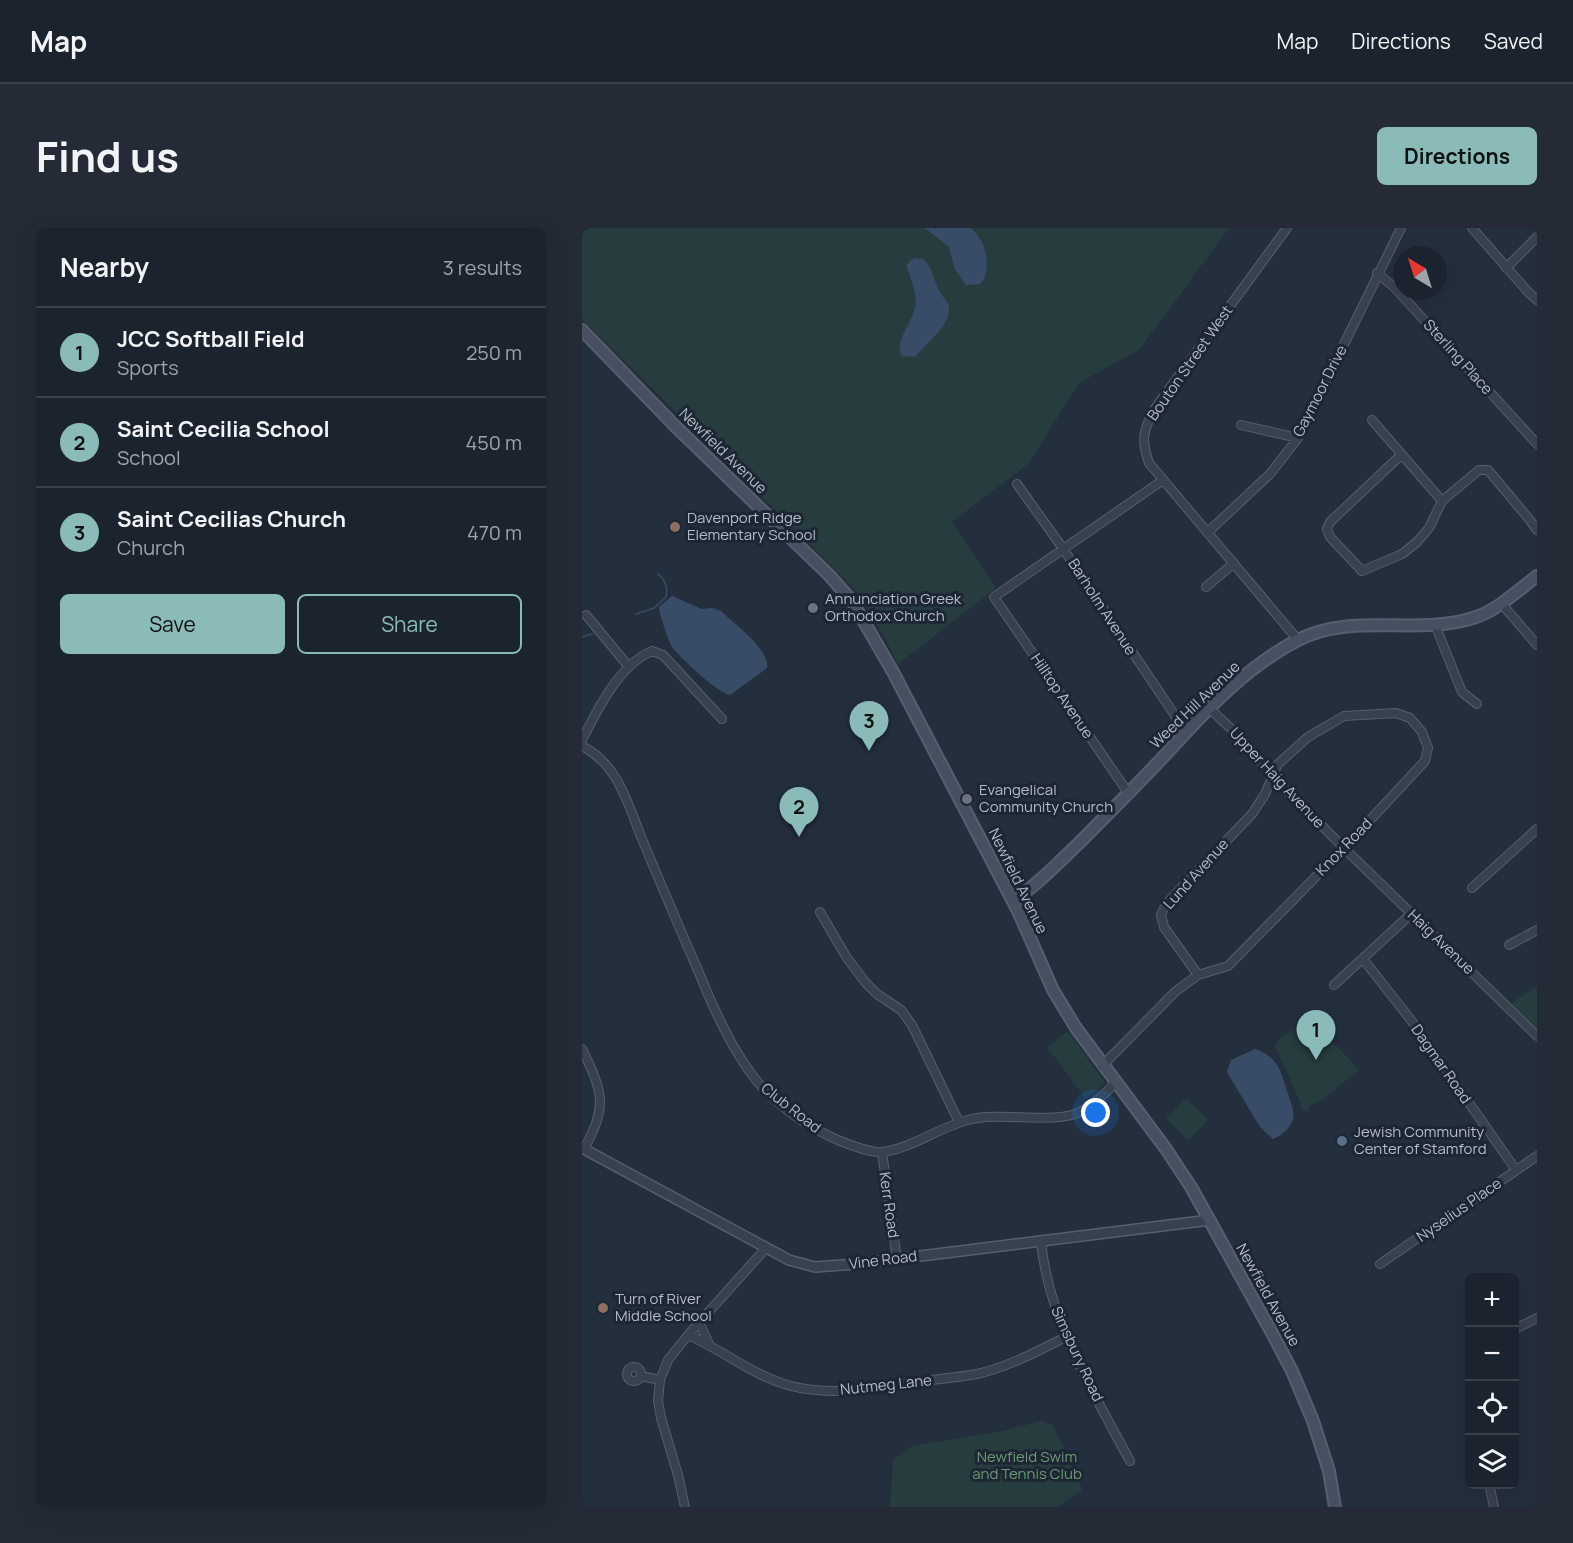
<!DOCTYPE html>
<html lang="en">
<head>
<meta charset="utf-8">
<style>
	:root { --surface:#1b232e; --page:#242b36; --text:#f1f3f6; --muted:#a0a4aa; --line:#39404a; --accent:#8bbbb9 }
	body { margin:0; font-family:Manrope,sans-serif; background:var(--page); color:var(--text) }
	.controls { position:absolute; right:18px; bottom:18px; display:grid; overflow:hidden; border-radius:9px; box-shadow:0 6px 24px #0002 }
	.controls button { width:54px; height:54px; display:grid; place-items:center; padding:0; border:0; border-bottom:2px solid var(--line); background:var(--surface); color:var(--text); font:30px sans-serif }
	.compass { position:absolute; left:811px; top:18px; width:54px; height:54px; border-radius:50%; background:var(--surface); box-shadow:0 6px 24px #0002; rotate:322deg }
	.you { position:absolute; left:514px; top:885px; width:21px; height:21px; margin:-15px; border:4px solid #fff; border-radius:50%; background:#1a73e8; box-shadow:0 0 0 9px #1a73e833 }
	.badge { display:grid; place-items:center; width:39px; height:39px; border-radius:50%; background:var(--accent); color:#111; font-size:20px; font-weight:700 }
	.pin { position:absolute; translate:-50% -50px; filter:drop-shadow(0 2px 3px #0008) }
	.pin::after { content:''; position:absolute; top:32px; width:21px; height:18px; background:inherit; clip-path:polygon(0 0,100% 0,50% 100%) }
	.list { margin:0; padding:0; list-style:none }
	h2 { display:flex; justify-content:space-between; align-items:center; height:78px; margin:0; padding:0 24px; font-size:26px }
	h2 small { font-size:20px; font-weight:400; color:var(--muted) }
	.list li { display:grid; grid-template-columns:39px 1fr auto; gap:18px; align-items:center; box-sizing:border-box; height:90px; padding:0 24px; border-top:2px solid var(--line) }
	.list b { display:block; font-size:22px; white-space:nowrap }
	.list p { margin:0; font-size:20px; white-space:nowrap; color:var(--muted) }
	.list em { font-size:20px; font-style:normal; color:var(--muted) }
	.actions { display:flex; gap:12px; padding:18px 24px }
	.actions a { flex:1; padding:14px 0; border:2px solid var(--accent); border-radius:9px; text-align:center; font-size:21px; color:var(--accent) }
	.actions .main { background:var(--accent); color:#111 }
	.icon { flex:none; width:33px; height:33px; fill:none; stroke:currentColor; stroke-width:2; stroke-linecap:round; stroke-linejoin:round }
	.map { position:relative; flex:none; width:955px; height:1279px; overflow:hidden; border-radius:9px }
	header { display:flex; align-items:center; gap:36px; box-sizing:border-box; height:84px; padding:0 30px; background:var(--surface); border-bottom:2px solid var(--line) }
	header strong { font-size:28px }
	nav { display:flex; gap:33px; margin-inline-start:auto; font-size:21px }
	.intro { display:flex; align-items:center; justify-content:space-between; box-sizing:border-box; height:144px; padding:0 36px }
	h1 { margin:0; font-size:42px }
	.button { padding:15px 27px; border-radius:9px; background:var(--accent); color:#111; font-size:21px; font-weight:700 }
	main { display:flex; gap:36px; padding:0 36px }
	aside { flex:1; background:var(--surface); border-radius:9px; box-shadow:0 6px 24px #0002 }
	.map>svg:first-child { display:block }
	.green { fill:#263c3f }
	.water { fill:#394c67 }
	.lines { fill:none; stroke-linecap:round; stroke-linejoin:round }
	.stream { stroke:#394c67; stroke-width:1.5 }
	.minor-casing { stroke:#565f6c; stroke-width:10 }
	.tertiary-casing { stroke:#565f6c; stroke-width:12 }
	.secondary-casing { stroke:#565f6c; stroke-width:14 }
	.minor { stroke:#38414e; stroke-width:8 }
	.tertiary { stroke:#38414e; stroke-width:9 }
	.secondary { stroke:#465061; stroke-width:10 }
	.education-dot { fill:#8d6e63; stroke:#1d2633; stroke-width:2 }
	.worship-dot { fill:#6b7280; stroke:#1d2633; stroke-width:2 }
	.service-dot { fill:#5c6f8a; stroke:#1d2633; stroke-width:2 }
	.labels { text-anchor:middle; stroke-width:6; stroke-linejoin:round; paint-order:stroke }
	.street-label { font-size:15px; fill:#b4bcc9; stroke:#1d2633 }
	.poi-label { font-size:15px; fill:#b4bcc9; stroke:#1d2633; text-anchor:start }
	.park-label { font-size:15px; fill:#6b9a76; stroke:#1d2633 }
</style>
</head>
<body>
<header>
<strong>Map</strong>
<nav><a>Map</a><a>Directions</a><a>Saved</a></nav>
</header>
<div class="intro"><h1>Find us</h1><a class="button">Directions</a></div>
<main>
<aside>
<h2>Nearby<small>3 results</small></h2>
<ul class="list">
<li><span class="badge">1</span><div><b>JCC Softball Field</b><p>Sports</p></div><em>250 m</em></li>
<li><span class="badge">2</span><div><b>Saint Cecilia School</b><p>School</p></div><em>450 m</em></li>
<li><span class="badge">3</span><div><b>Saint Cecilias Church</b><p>Church</p></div><em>470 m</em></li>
</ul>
<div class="actions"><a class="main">Save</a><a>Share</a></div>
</aside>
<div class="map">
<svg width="955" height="1279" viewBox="0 0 955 1279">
	<rect width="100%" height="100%" fill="#242f3e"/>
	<path class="green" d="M0,0H647L557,122L497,155L447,235L370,294L414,360L316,436L298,401L272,360L0,91Z
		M955,758V808L925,778Z
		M727,796L747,810L777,842L741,871L728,878L725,884L720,882L719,876L693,818C698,807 716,800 727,796Z
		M486,803L523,855L504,871L465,819Z
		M602,872H606L625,891L624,894L608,911L604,910L585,892V888Z
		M459,1193L471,1197L500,1262L475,1279H308L311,1231L330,1218L416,1204Z"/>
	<path class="water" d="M343,0H389C392,4 396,7 398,11C406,22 408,48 398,56L384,57L373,41L367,19Z
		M333,30L341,31C350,39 351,49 356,60C358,66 363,70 366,76C373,94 344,115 333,129L320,128C311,115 330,95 333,80C336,66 329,51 324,38L329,32Z
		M90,368L120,381L131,380L139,383C152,396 188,421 185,440L148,467C134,464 100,431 90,419C87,414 77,385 77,379Z
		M673,821C698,829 699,846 707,869C709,876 713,883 711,892C708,900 699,908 691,911L678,899L645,844L649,832Z"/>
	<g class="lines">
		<path class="stream" d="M54,386L72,380L84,369C86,360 83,351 76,346
			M0,409L10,406"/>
		<defs>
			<path id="minor" d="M705,0L571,183C561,204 559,212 567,235L716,412
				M890,0L947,65L955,72
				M924,40L955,9
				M795,45L812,59L955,216
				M790,192L860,273
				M659,197L716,210
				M819,227L748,294L745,301L748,309L780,343L820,326L835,314L847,300L860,273L897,242H906L947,291L955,302
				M435,256L482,322L604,504
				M626,304L688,246L716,210L819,0
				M624,359L652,335
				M919,375L955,417
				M4,387L47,439
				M853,397L880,464L895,476
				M627,480L660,511L690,548L762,620L955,808
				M0,512C15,482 37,437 70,423L81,427L140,491
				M0,518C36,536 46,576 60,611C78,654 96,697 115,740C131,779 148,819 174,852C192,874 220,895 245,907C257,913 289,926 301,924C330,920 358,899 386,892C419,883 471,897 498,884C512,877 523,866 533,855
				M547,566L412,369L581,252
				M890,660L955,601
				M238,684L265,730L284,755L295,766L319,782L330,797L377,894
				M927,717L955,702
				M781,731L829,792L934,942
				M752,757L830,685
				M0,821C21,865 26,877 2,921
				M520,838L594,763L616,747L646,738L762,620L843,533L846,520L840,504L828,490L814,485L762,488L726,509L696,536L683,566L670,586L584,676L579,687L582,699L616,747
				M300,924L315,1031
				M459,1014C467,1093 511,1164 548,1233
				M798,1036L955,928
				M117,1094L127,1116
				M933,1101L955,1090
				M106,1107C141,1122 171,1148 209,1158C251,1169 298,1159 341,1153C359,1151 377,1149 395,1146C426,1139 456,1123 484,1109
				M45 1146a7 7 0 1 1 14 0a7 7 0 1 1-14 0Z
				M59,1148L78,1152
				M907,1256L912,1279
				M103,1279L96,1247L79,1190L76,1173L78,1152L86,1132L106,1107L184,1020"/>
			<path id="tertiary" d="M0,920L207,1032L233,1039L274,1036L628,992"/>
			<path id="secondary" d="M0,102L93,198L247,347L270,373L311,444L436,683L471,762L494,800L584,921L609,959L689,1103L710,1143L731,1193L747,1243L753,1279
				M431,673C455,657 475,636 496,616C526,586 556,556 585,525C623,483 665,438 716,412C770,384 834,408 891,390C915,383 935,363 955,348"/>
		</defs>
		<use href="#minor" class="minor-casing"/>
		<use href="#tertiary" class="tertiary-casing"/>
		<use href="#secondary" class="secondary-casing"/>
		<use href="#minor" class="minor"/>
		<use href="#tertiary" class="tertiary"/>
		<use href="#secondary" class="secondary"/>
	</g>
	<g class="education-dot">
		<circle cx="93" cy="299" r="6"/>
		<circle cx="21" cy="1080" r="6"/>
	</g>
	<g class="worship-dot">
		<circle cx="231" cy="380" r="6"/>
		<circle cx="385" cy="571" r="6"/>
	</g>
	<circle class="service-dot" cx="760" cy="913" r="6"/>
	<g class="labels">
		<g class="street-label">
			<text transform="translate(876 129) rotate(48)" y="5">Sterling Place</text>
			<text transform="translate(608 135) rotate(-55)" y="5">Bouton Street West</text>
			<text transform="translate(738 163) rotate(-63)" y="5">Gaymoor Drive</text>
			<text transform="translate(141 223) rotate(44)" y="5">Newfield Avenue</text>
			<text transform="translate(520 379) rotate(57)" y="5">Barholm Avenue</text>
			<text transform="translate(480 468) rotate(56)" y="5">Hilltop Avenue</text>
			<text transform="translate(613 477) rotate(-44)" y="5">Weed Hill Avenue</text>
			<text transform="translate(695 550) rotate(47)" y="5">Upper Haig Avenue</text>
			<text transform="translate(762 619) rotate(-46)" y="5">Knox Road</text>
			<text transform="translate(614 646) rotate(-48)" y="5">Lund Avenue</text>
			<text transform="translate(436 653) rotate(64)" y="5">Newfield Avenue</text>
			<text transform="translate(859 714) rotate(44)" y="5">Haig Avenue</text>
			<text transform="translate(859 836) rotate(55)" y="5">Dagmar Road</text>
			<text transform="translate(209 880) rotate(38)" y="5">Club Road</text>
			<text transform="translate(307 977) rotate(82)" y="5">Kerr Road</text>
			<text transform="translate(877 982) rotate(-35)" y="5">Nyselius Place</text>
			<text transform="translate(301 1032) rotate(-7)" y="5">Vine Road</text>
			<text transform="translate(686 1067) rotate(61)" y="5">Newfield Avenue</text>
			<text transform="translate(495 1126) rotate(65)" y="5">Simsbury Road</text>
			<text transform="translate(304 1157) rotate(-6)" y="5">Nutmeg Lane</text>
		</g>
		<g class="poi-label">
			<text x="105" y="295">Davenport Ridge<tspan x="105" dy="17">Elementary School</tspan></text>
			<text x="243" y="376">Annunciation Greek<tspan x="243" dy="17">Orthodox Church</tspan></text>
			<text x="397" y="567">Evangelical<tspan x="397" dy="17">Community Church</tspan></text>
			<text x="772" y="909">Jewish Community<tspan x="772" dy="17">Center of Stamford</tspan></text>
			<text x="33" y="1076">Turn of River<tspan x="33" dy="17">Middle School</tspan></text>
		</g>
		<g class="park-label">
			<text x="445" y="1234">Newfield Swim<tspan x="445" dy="17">and Tennis Club</tspan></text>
		</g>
	</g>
</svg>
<div class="controls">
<button>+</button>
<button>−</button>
<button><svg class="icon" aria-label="locate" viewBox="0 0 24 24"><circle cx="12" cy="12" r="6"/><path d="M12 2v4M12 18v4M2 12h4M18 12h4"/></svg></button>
<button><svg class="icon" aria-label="layers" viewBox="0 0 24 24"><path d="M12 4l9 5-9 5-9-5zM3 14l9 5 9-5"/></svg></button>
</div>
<svg class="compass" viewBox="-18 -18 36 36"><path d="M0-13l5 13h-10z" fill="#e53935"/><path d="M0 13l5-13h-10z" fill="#a0a4aa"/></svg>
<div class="you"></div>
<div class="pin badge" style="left:734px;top:832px">1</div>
<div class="pin badge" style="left:217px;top:609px">2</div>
<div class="pin badge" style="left:287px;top:523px">3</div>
</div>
</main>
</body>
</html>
